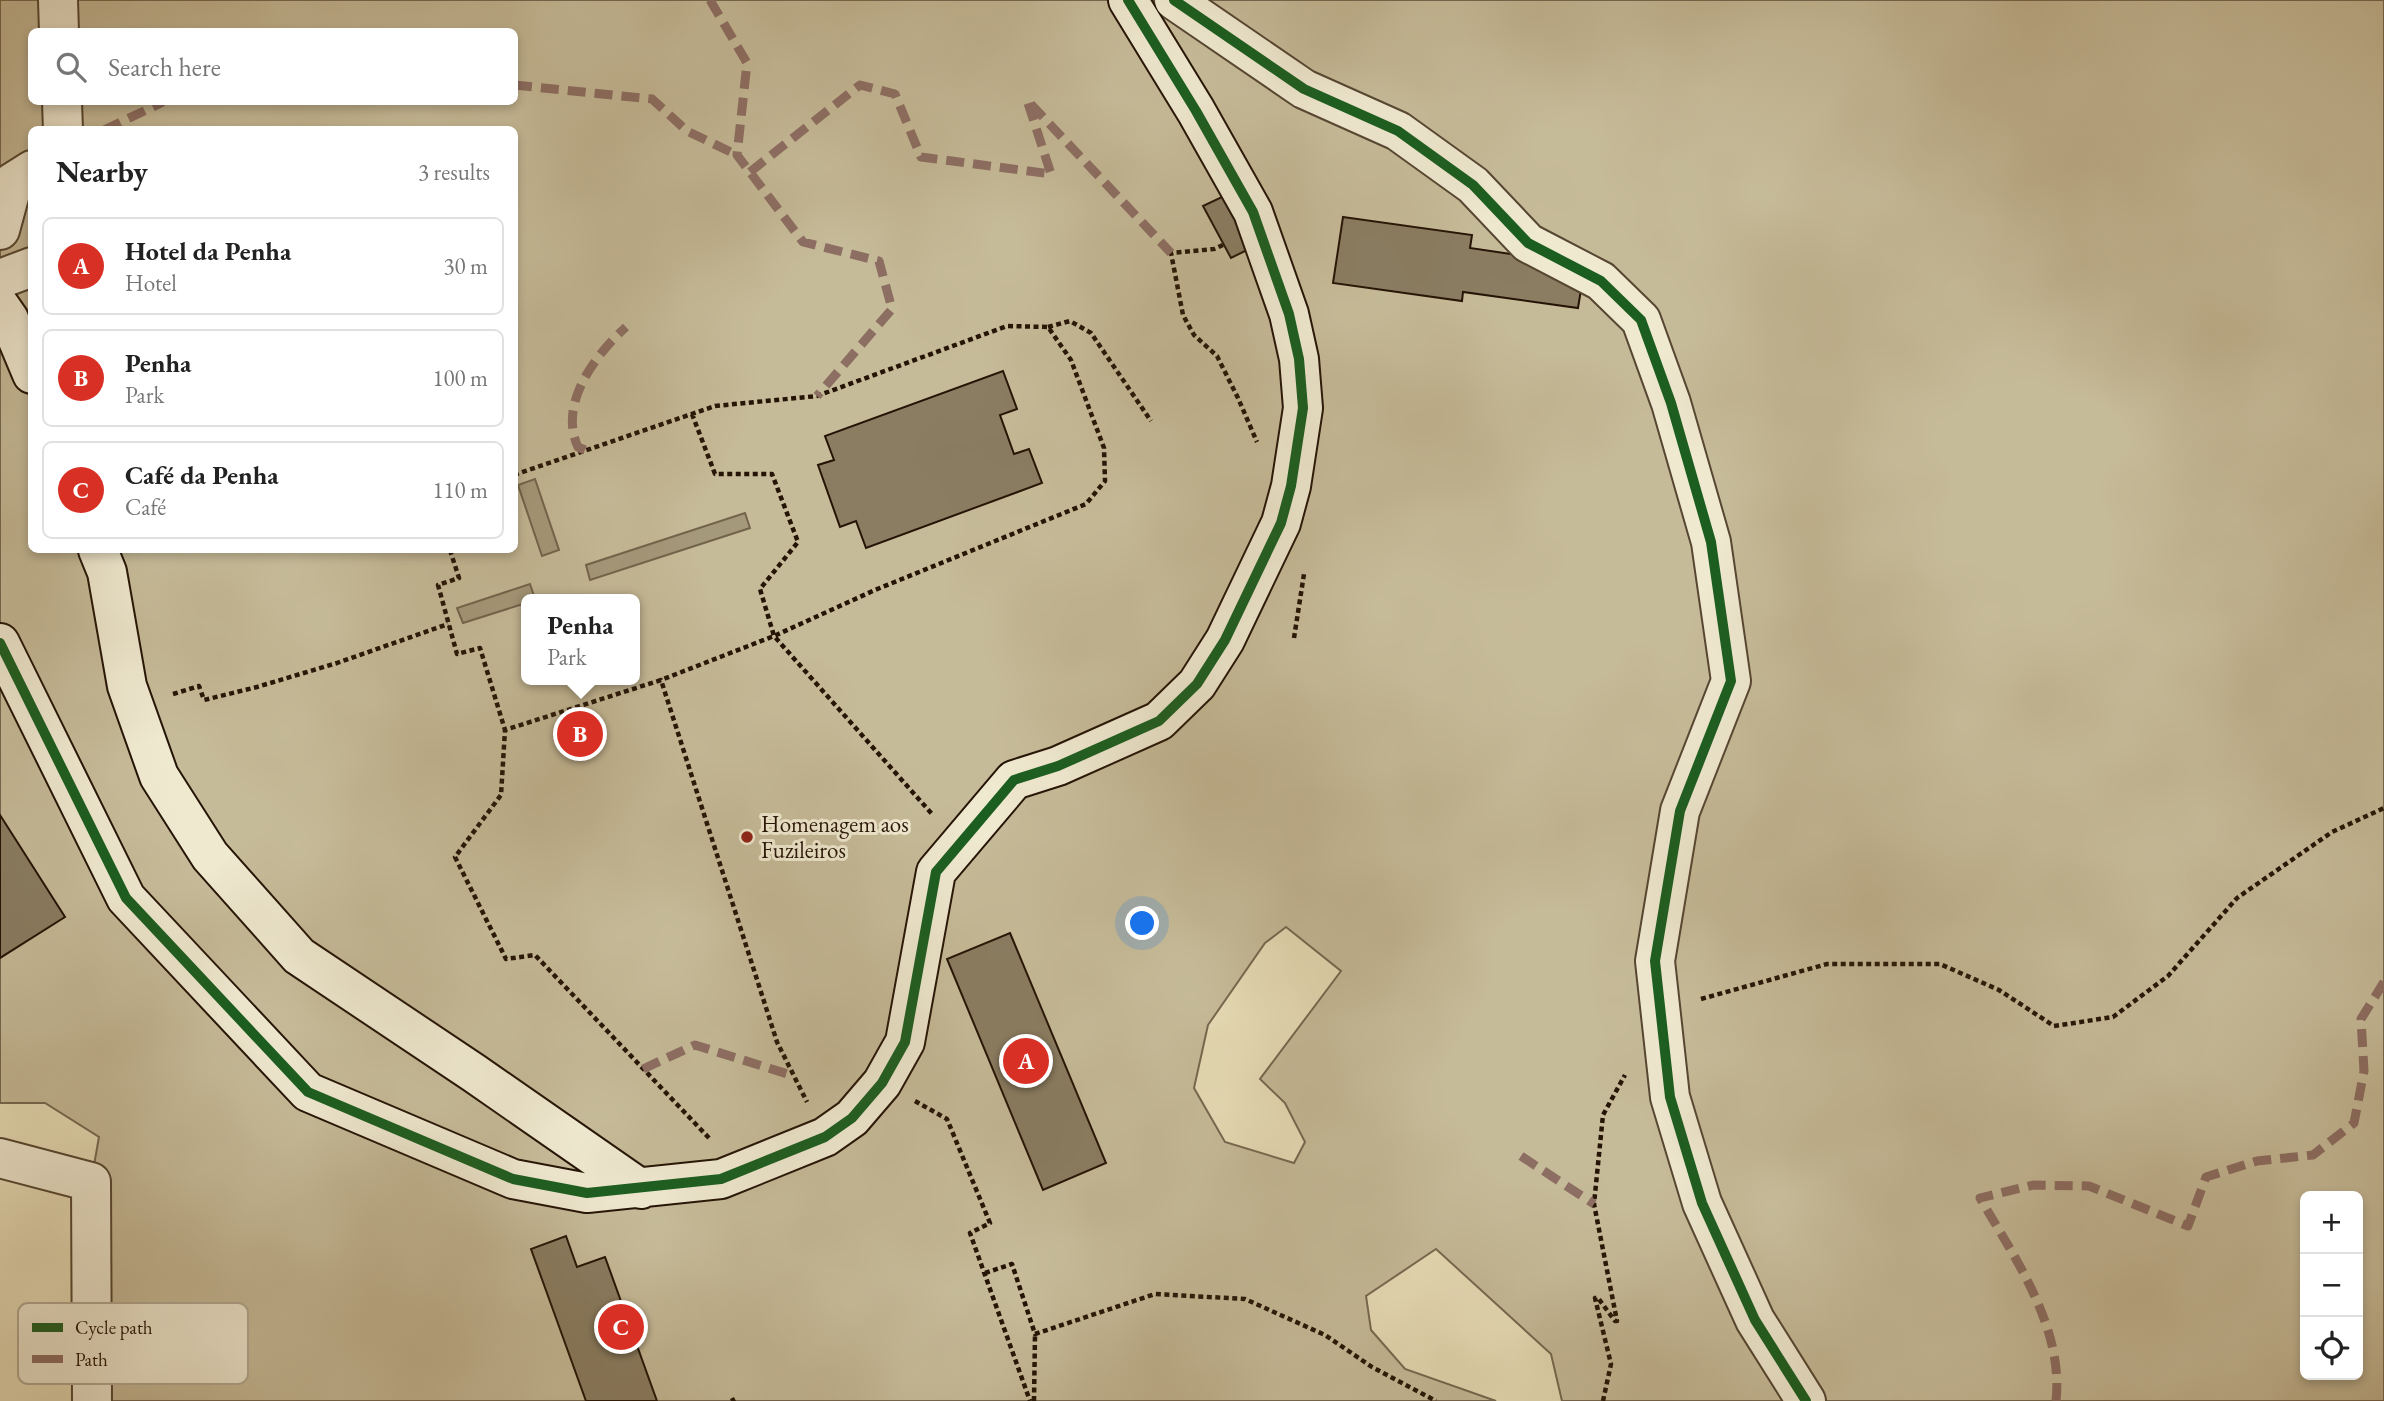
<!DOCTYPE html>
<html lang="en">
<head>
<meta charset="utf-8">
<style>
	:root { --surface:#fff; --page:#f6f6f6; --text:#222; --muted:#767676; --line:#e0e0e0; --accent:#d93025 }
	body { margin:0; font-family:"EB Garamond",serif; background:var(--page); color:var(--text) }
	.controls { position:absolute; right:21px; bottom:21px; display:grid; overflow:hidden; border-radius:10px; box-shadow:0 4px 10px #0003 }
	.controls button { width:63px; height:63px; display:grid; place-items:center; padding:0; border:0; border-bottom:2px solid var(--line); background:var(--surface); color:var(--text); font:35px sans-serif }
	.you { position:absolute; left:1143px; top:924px; width:24px; height:24px; margin:-18px; border:5px solid #fff; border-radius:50%; background:#1a73e8; box-shadow:0 0 0 10px #1a73e833 }
	.badge { display:grid; place-items:center; width:46px; height:46px; border-radius:50%; background:var(--accent); color:#fff; font-size:23px; font-weight:700 }
	.pin { position:absolute; translate:-50% -50%; border:4px solid #fff; box-shadow:0 2px 7px #0006 }
	.popup { position:absolute; left:521px; top:594px; width:119px; height:91px; box-sizing:border-box; display:grid; place-content:center; border-radius:10px; background:var(--surface); filter:drop-shadow(0 2px 5px #0005); font-size:23px; white-space:nowrap; color:var(--muted) }
	.popup b { font-size:26px; color:var(--text) }
	.popup::after { content:''; position:absolute; left:50%; top:100%; margin-left:-14px; border:14px solid transparent; border-top-color:var(--surface) }
	.list { margin:0; padding:0; list-style:none }
	h2 { display:flex; justify-content:space-between; align-items:center; height:91px; margin:0; padding:0 28px; font-size:30px }
	h2 small { font-size:23px; font-weight:400; color:var(--muted) }
	.list li { display:grid; grid-template-columns:46px 1fr auto; gap:21px; align-items:center; box-sizing:border-box; height:98px; margin:0 14px 14px; padding:0 14px; border:2px solid var(--line); border-radius:10px }
	.list b { display:block; font-size:26px; white-space:nowrap }
	.list p { margin:0; font-size:23px; white-space:nowrap; color:var(--muted) }
	.list em { font-size:23px; font-style:normal; color:var(--muted) }
	.icon { flex:none; width:38px; height:38px; fill:none; stroke:currentColor; stroke-width:2; stroke-linecap:round; stroke-linejoin:round }
	.map { position:relative; flex:none; width:2384px; height:1401px; overflow:hidden }
	.search { position:absolute; background:var(--surface); box-shadow:0 4px 10px #0003; left:28px; top:28px; width:490px; height:77px; display:flex; align-items:center; gap:18px; box-sizing:border-box; padding:0 24px; border-radius:10px; color:var(--muted); font-size:26px }
	.panel { position:absolute; background:var(--surface); box-shadow:0 4px 10px #0003; left:28px; top:126px; width:490px; height:427px; border-radius:10px }
	.map>svg:first-child { display:block }
	.green { fill:#c6bb99; stroke:#766850; stroke-width:2; fill-rule:evenodd }
	.water { fill:#a5997b; stroke:#72644c; stroke-width:2 }
	.building { fill:#8a7d62; stroke:#251406; stroke-width:2 }
	.lines { fill:none; stroke-linecap:round; stroke-linejoin:round }
	.street-casing { stroke:#564632; stroke-width:42 }
	.secondary-casing { stroke:#251406; stroke-width:42 }
	.path { stroke:#251406; stroke-width:4.5; stroke-dasharray:5 3.5; stroke-linecap:butt }
	.street { stroke:#efe9d0; stroke-width:38 }
	.secondary { stroke:#efe9d0; stroke-width:38 }
	.quiet { stroke:#8d6e63; stroke-width:9; stroke-dasharray:18 9; stroke-linecap:butt }
	.cycleway-casing { stroke:#efe9d0; stroke-width:15 }
	.cycleway { stroke:#1b5e20; stroke-width:10 }
	.poi-dot { fill:#8f2418; stroke:#efe9d0; stroke-width:2.5 }
	.labels { text-anchor:middle; stroke-width:6; stroke-linejoin:round; paint-order:stroke }
	.poi-label { font-size:23px; fill:#251406; stroke:#efe9d0; text-anchor:start }
	.key { fill:#efe9d0; stroke:#b2a993; stroke-width:2 }
	.key-label { font-size:19px; fill:#251406 }
</style>
</head>
<body>
<div class="map">
<svg width="2384" height="1401" viewBox="0 0 2384 1401">
	<rect width="100%" height="100%" fill="#e7ddb7"/>
	<filter id="stains"><feTurbulence type="fractalNoise" baseFrequency=".00286" numOctaves="4"/><feColorMatrix values="0 0 0 0 .2 0 0 0 0 .09 0 0 0 0 .02 0 0 0 .5 -.17"/></filter>
	<radialGradient id="worn" r=".72"><stop offset=".6" stop-color="#630" stop-opacity="0"/><stop offset="1" stop-color="#630" stop-opacity=".3"/></radialGradient>
	<path class="green" d="M0,0H2384V1401H1562L1551,1354L1436,1249L1366,1296L1371,1330L1405,1369L1496,1401H91V1182L99,1137L45,1103H0ZM32,32H514V102H32ZM32,130H514V550H32ZM526,599H634V680H526ZM1286,927L1341,971L1260,1079L1285,1103L1305,1142L1294,1163L1225,1142L1194,1088L1208,1025L1265,943ZM2305,1196H2358V1375H2305Z"/>
	<path class="water" d="M535,479L559,550L542,556L518,485Z
		M745,513L750,528L590,580L586,565Z
		M530,584L535,599H526V603L463,623L457,608Z"/>
	<path class="building" d="M1226,195L1253,247L1231,258L1203,206Z
		M1343,217L1472,235L1470,248L1585,265L1578,308L1463,292L1462,301L1333,283Z
		M1003,371L1017,409L1000,415L1014,454L1029,449L1042,483L866,548L856,521L840,527L818,465L834,460L825,436Z
		M0,815L65,917L0,958Z
		M1010,933L1106,1163L1043,1190L947,959Z
		M566,1236L577,1267L605,1257L657,1401H586L531,1249Z"/>
	<g class="lines">
		<defs>
			<path id="street" d="M58,0L59,32
				M1174,0L1304,89L1398,131L1473,185L1528,243L1601,281L1641,320L1671,403L1711,542L1731,681L1680,811L1655,961L1670,1097L1702,1203L1755,1320L1806,1401
				M62,102L63,130
				M0,230L13,182L32,170
				M0,279L32,267
				M0,1158L91,1182L92,1401"/>
			<path id="secondary" d="M0,306L9,319L32,374
				M98,550L107,572L127,686L159,776L210,856L299,956L474,1073L641,1189
				M0,643L126,898L308,1092L513,1179L587,1193L721,1179L825,1137L852,1118L882,1083L905,1042L936,872L1014,780L1058,766L1159,721L1197,684L1225,640L1281,523L1291,486L1303,408L1299,359L1289,314L1253,212L1196,111L1128,0"/>
		</defs>
		<use href="#street" class="street-casing"/>
		<use href="#secondary" class="secondary-casing"/>
		<path class="path" d="M1223,245L1214,249L1171,253L1183,315L1194,335L1217,356L1238,398L1257,442
			M1048,327L1070,321L1091,333L1151,421
			M692,414L715,474H772L798,542L760,589L774,636L932,814
			M514,475L715,406L817,396L1007,326L1048,327L1071,360L1104,448L1105,481L1086,504L875,590L774,636L661,680
			M450,550L459,578L438,585L457,654L480,648L505,730
			M1294,638L1304,574
			M173,694L199,686L204,700L257,687L337,663L448,624
			M1701,999L1827,964H1940L1999,990L2054,1026L2113,1017L2168,976L2237,898L2332,832L2384,808
			M915,1101L947,1119L990,1223L970,1233L1030,1401
			M709,1138L535,955L506,959L455,857L501,795L505,730L661,680L777,1042L807,1102
			M985,1273L1012,1264L1035,1334L1155,1294L1245,1299L1325,1335L1372,1367L1436,1401
			M731,1401L735,1399
			M1034,1401L1035,1334
			M1603,1401L1611,1364L1595,1298H1598L1615,1321H1617L1594,1204L1603,1115L1625,1075"/>
		<use href="#street" class="street"/>
		<use href="#secondary" class="secondary"/>
		<path class="quiet" d="M710,0L747,63L737,155L803,242L879,261L892,309L817,396
			M514,85L652,99L687,131L737,155
			M104,130L163,102
			M750,172L860,85L895,94L921,157L1051,174L1027,100L1171,253
			M585,450L578,447C558,404 595,355 626,327
			M643,1069L695,1045L794,1076
			M1521,1156L1594,1204
			M2056,1401C2064,1328 2015,1258 1980,1198L2033,1185L2089,1186L2188,1226L2206,1177L2257,1161L2313,1155L2354,1123L2364,1071L2361,1019L2384,982"/>
		<defs>
			<path id="cycleway" d="M1174,0L1304,89L1398,131L1473,185L1528,243L1601,281L1641,320L1671,403L1711,542L1731,681L1680,811L1655,961L1670,1097L1702,1203L1755,1320L1806,1401
				M0,643L126,898L308,1092L513,1179L587,1193L721,1179L825,1137L852,1118L882,1083L905,1042L936,872L1014,780L1058,766L1159,721L1197,684L1225,640L1281,523L1291,486L1303,408L1299,359L1289,314L1253,212L1196,111L1128,0"/>
		</defs>
		<use href="#cycleway" class="cycleway-casing"/>
		<use href="#cycleway" class="cycleway"/>
	</g>
	<circle class="poi-dot" cx="747" cy="837" r="7"/>
	<g class="labels">
		<g class="poi-label">
			<text x="761" y="832">Homenagem aos<tspan x="761" dy="26">Fuzileiros</tspan></text>
		</g>
	</g>
	<rect x="18" y="1303" width="230" height="81" rx="10" class="key"/>
	<rect x="32" y="1323" width="31" height="9" fill="#1b5e20"/>
	<rect x="32" y="1355" width="31" height="8" fill="#8d6e63"/>
	<g class="key-label">
		<text x="75" y="1334">Cycle path</text>
		<text x="75" y="1366">Path</text>
	</g>
	<rect width="100%" height="100%" filter="url(#stains)"/>
	<rect width="100%" height="100%" fill="url(#worn)"/>
</svg>
<div class="controls">
<button>+</button>
<button>−</button>
<button><svg class="icon" aria-label="locate" viewBox="0 0 24 24"><circle cx="12" cy="12" r="6"/><path d="M12 2v4M12 18v4M2 12h4M18 12h4"/></svg></button>
</div>
<div class="you"></div>
<div class="pin badge" style="left:1026px;top:1061px">A</div>
<div class="pin badge" style="left:580px;top:734px">B</div>
<div class="popup"><b>Penha</b>Park</div>
<div class="pin badge" style="left:621px;top:1327px">C</div>
<div class="search"><svg class="icon" aria-label="search" viewBox="0 0 24 24"><circle cx="10" cy="10" r="6"/><path d="M15 15l6 6"/></svg>Search here</div>
<section class="panel">
<h2>Nearby<small>3 results</small></h2>
<ul class="list">
<li><span class="badge">A</span><div><b>Hotel da Penha</b><p>Hotel</p></div><em>30 m</em></li>
<li><span class="badge">B</span><div><b>Penha</b><p>Park</p></div><em>100 m</em></li>
<li><span class="badge">C</span><div><b>Café da Penha</b><p>Café</p></div><em>110 m</em></li>
</ul>
</section>
</div>
</body>
</html>
